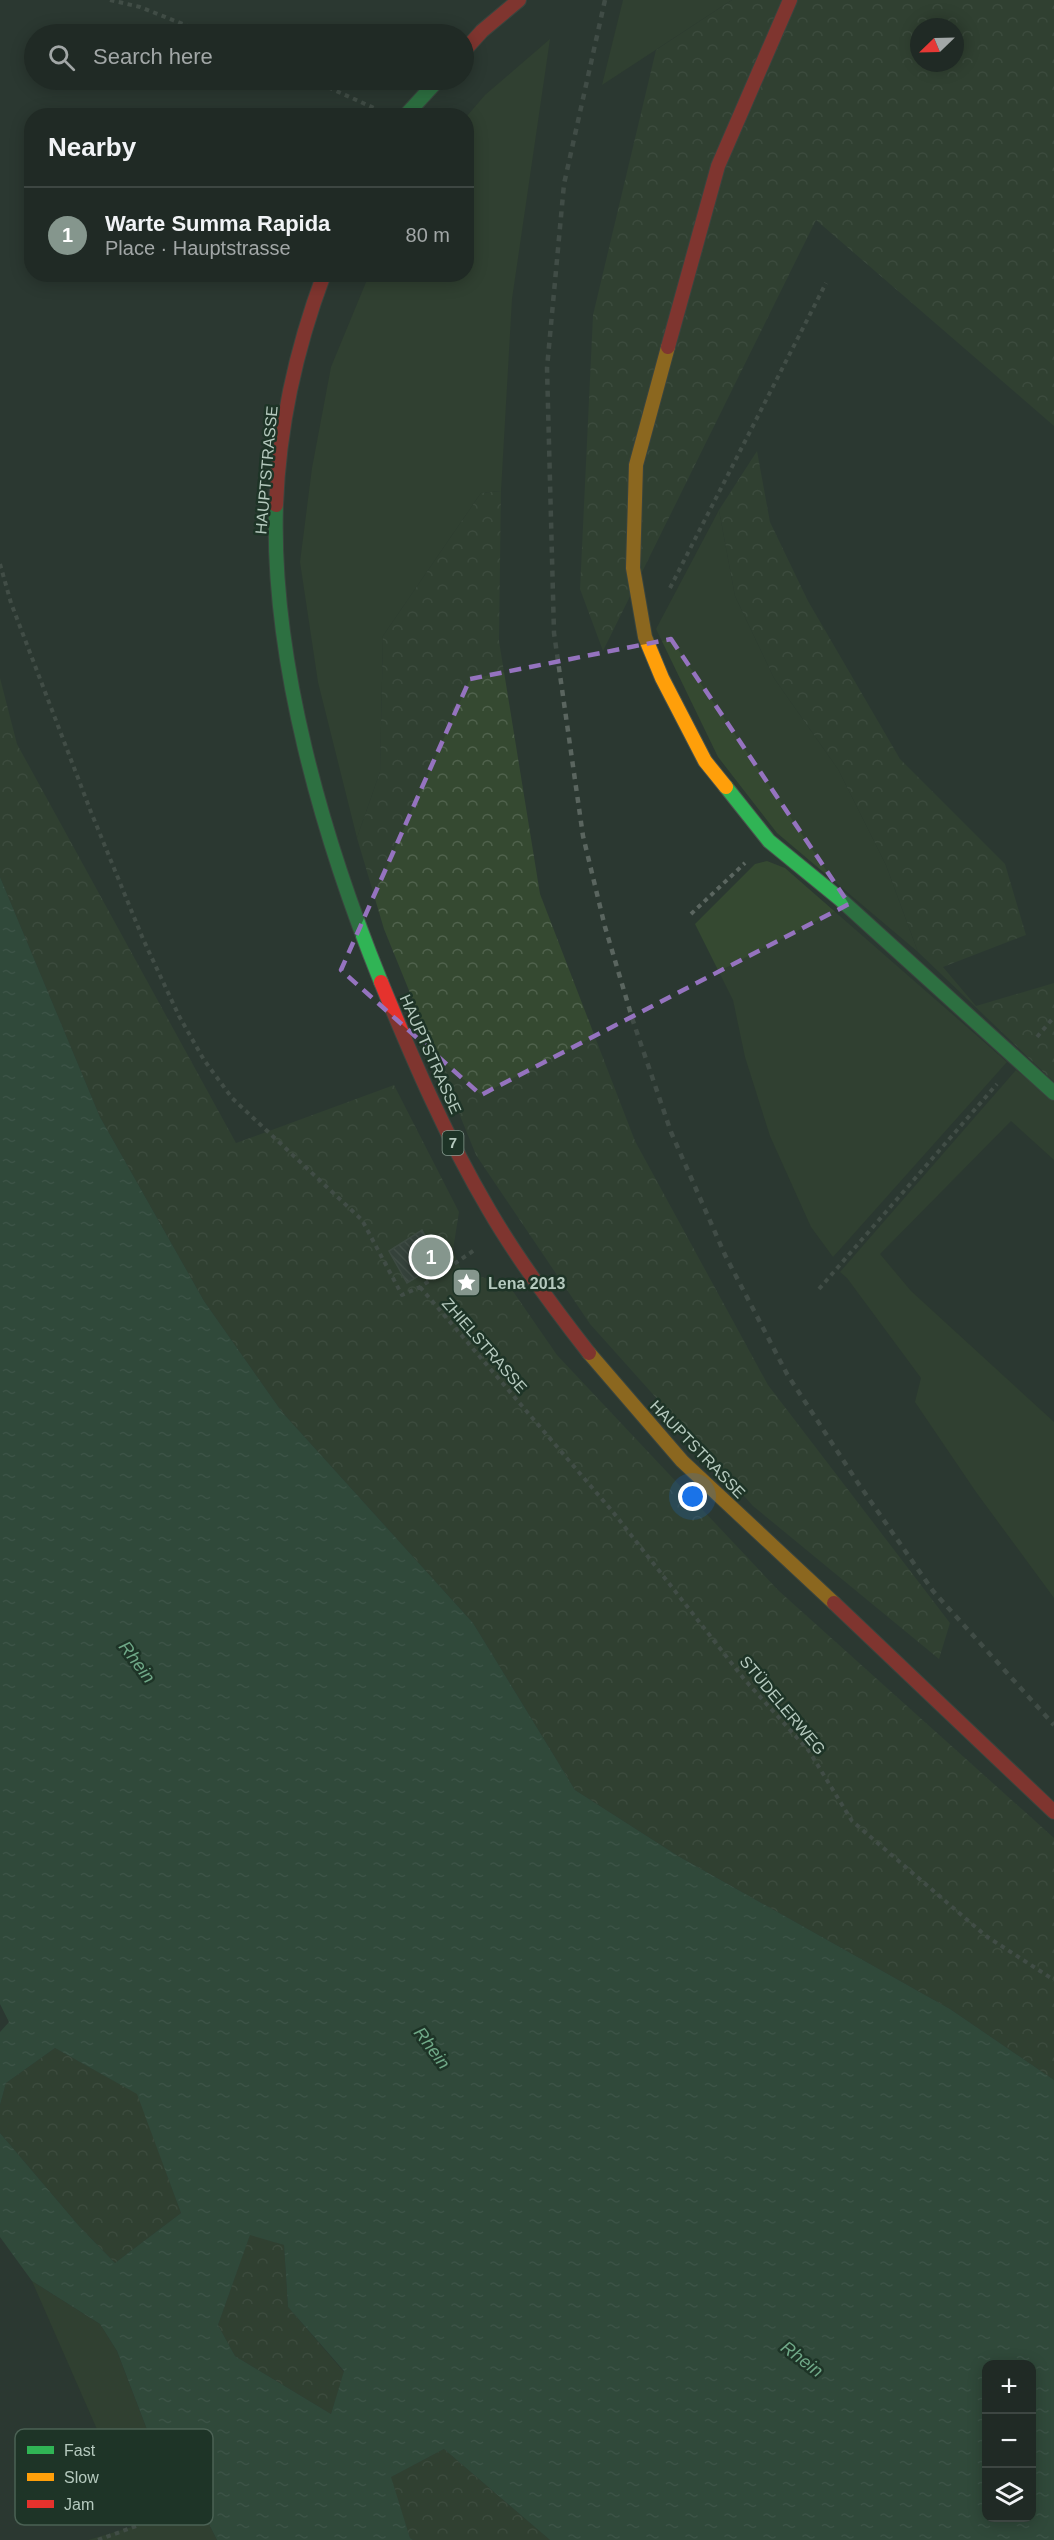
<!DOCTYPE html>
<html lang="en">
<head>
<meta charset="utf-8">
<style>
	:root { --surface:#202a25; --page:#2d3632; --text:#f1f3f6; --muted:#a2a7a7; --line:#3d4642; --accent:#85968d }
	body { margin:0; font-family:Arial,sans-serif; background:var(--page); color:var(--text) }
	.controls { position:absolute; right:18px; bottom:18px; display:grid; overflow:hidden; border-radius:12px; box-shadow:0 3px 15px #0003 }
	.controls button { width:54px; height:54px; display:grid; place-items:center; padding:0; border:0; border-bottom:2px solid var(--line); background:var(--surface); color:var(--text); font:30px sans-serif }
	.compass { position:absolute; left:910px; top:18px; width:54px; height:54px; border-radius:50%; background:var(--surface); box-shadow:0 3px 15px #0003; rotate:247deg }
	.you { position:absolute; left:693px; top:1497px; width:21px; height:21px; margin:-15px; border:4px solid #fff; border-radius:50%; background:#1a73e8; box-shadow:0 0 0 9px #1a73e833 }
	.badge { display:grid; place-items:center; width:39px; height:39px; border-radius:50%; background:var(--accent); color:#fff; font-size:20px; font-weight:700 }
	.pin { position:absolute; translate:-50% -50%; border:3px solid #fff; box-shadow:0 2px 6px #0006 }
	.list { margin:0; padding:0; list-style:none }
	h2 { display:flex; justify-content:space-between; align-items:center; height:78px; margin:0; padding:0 24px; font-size:26px }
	h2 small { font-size:20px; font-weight:400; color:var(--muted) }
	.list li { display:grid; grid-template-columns:39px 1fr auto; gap:18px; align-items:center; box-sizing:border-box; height:96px; padding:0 24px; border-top:2px solid var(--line) }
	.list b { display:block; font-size:22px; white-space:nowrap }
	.list p { margin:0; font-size:20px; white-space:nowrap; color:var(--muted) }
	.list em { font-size:20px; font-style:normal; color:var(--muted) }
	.icon { flex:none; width:33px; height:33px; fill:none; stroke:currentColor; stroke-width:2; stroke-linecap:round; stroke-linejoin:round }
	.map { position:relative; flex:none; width:1054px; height:2540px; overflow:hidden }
	.search { position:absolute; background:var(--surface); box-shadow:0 3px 15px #0003; left:24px; top:24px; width:450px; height:66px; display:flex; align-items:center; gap:15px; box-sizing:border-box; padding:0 21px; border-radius:33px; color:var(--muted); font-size:22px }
	.panel { position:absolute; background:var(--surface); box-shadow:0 3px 15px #0003; left:24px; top:108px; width:450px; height:174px; border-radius:24px }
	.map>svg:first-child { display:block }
	.green { fill:#354931 }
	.forest { fill:url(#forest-crowns); fill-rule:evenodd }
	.water { fill:url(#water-ripples); fill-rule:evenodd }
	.building { fill:url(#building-back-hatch); stroke:#536058; stroke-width:1.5 }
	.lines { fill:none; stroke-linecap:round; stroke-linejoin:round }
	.fast-casing { stroke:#49534d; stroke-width:16 }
	.slow-casing { stroke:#49534d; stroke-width:16 }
	.jam-casing { stroke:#49534d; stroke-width:16 }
	.path { stroke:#5b6660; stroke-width:4; stroke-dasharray:4.5 4.5; stroke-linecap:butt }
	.fast { stroke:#30b455; stroke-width:14 }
	.slow { stroke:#ff9f0a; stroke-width:14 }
	.jam { stroke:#e5322d; stroke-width:14 }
	.rail { stroke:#5a655f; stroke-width:4.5; stroke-dasharray:6 6; stroke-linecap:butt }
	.marked { fill:none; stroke:#9573bf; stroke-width:4.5; stroke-dasharray:12 8; stroke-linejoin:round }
	.labels { text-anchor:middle; stroke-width:5; stroke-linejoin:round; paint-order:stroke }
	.shield { fill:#1e3427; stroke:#889c91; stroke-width:1.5 }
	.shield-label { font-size:15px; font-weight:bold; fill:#b5c9be }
	.street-label { font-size:16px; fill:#b5c9be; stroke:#1e3427 }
	.poi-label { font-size:16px; font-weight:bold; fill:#b5c9be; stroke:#1e3427; text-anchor:start }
	.water-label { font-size:18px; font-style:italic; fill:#6fa887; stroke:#1e3427 }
	.key { fill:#1e3427; stroke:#4b6154; stroke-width:1.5 }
	.key-label { font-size:16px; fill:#b5c9be }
</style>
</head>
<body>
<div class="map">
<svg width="1054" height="2540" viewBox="0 0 1054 2540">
	<defs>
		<pattern id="forest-crowns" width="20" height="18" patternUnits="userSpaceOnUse" patternTransform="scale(1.5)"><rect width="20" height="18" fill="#354931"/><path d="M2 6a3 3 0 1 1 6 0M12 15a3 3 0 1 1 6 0" fill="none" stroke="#50624d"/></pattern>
		<pattern id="water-ripples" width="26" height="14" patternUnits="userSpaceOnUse" patternTransform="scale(1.5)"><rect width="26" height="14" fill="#355d46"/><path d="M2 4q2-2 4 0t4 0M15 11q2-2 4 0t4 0" fill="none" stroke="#50735f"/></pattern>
		<pattern id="building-back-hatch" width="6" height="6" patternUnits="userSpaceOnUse" patternTransform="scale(1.5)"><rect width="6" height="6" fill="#424e48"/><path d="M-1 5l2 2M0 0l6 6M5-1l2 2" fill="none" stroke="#5b6661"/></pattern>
	</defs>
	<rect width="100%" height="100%" fill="#2b3831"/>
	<path class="green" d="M623,0H732L602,85Z
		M550,39L512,299L501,491L481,493L383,636L380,772L357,838L318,682L300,562L312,468L331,367L369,275L466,274L467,116L485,95Z
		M719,510L735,596L774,678L838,769L886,865L918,952L777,833L718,757L656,629Z
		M767,861L785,868L1007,1062L833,1257L811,1227L770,1136L745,1057L733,1000L695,924L755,864Z
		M1016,1070L1054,1100V1160L1011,1121L880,1254L911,1291L1054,1422V1598L976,1492L915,1402L921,1378L847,1278L840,1272Z
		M32,2281L100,2324L117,2351L164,2474L208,2522L217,2540H88L139,2525Z"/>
	<path class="forest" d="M732,0H1054V426L816,220L603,651L580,589L593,315L656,50ZM919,27H955V63H919Z
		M757,451L770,522L808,601L900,759L1005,864L1026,935L943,967L976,1006L1054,983V1082L918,952L886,865L838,769L774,678L735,596L719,510Z
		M501,491L499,641L540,894L635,1141L768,1385L950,1623L939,1659L753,1506L590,1324L476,1155L384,929L357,838L380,772L383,636L481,493Z
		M0,678L17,744L236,1143L394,1085L459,1212L453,1250L462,1272L508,1284L557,1355L779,1591L1054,1838V2080L950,2009L678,1856L575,1790L473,1623L282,1412L204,1301L100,1117L0,877Z
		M55,2048L138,2094L181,2213L115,2263L79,2226L0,2133V2105L6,2083Z
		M250,2234L284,2245L288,2307L344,2372L331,2414L235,2356L218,2325Z
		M444,2449L550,2540H413L410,2538L390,2477Z"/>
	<path class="water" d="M0,877L100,1117L204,1301L282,1412L473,1623L575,1790L678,1856L950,2009L1054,2080V2540H550L444,2449L391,2477L410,2538L413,2540H217L208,2522L164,2474L117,2351L100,2324L32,2281L0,2237V2133L79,2226L115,2263L181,2213L137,2094L55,2048L6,2083L0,2105V2032L9,2022L0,2004ZM250,2235L284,2245L288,2307L344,2371L331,2414L235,2356L218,2325ZM986,2364H1032V2518H986Z"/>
	<path class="building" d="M422,1230L440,1263L407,1283L389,1251Z"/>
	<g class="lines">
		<defs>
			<path id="fast" d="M405,116L438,80
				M276,505C271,660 323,839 381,982
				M726,787L769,841L840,899L1054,1093"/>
			<path id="slow" d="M668,347L636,465L633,568L645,637L662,678L705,761L726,787
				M589,1353L682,1461L834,1603"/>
			<path id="jam" d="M464,51L482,31L519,0
				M668,347L718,166L790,0
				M276,505C279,425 296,349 324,274
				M381,982C413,1060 446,1137 489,1210C518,1260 553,1307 589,1353
				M834,1603L1054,1812"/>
		</defs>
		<use href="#fast" class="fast-casing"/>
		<use href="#slow" class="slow-casing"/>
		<use href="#jam" class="jam-casing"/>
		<path class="path" d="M110,0L140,7L208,34
			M312,80L374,108
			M0,564L11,603L91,812L143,939L179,1016L204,1060L232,1098L362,1220L402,1295L420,1287L476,1249
			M670,588L826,283
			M691,914L745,863
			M1037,1037L1054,1017
			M420,1287L613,1512L744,1679L809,1751L852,1821L986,1936L1054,1980
			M819,1289L997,1084
			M98,2540L139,2525"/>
		<use href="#fast" class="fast"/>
		<use href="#slow" class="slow"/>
		<use href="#jam" class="jam"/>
		<path class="rail" d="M605,0L564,184L547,368L554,633L583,836L605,927L633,1021L671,1132L725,1255L787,1374L858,1483L933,1591L1054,1725"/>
	</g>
	<path d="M0 0H1054V2540H0ZM671,639L849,904L481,1095L341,970L470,679Z" fill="#2b3831" fill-opacity=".55" fill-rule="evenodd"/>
	<path class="marked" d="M671,639L849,904L481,1095L341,970L470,679Z"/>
	<defs>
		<symbol id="sight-square" viewBox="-11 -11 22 22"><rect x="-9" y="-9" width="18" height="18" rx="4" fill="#85968d" stroke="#1e3427"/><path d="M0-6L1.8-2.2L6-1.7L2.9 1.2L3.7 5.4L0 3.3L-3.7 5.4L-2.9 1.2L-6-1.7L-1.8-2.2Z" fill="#fff"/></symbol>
	</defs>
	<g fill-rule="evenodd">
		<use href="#sight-square" x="450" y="1266" width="33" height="33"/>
	</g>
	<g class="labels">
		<rect class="shield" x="442.5" y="1131" width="21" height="24" rx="4.5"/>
		<g class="shield-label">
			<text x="453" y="1148">7</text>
		</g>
		<g class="street-label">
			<text transform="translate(266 470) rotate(-85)" y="6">HAUPTSTRASSE</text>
			<text transform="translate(431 1054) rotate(66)" y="6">HAUPTSTRASSE</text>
			<text transform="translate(485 1345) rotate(49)" y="6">ZHIELSTRASSE</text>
			<text transform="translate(698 1449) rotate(46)" y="6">HAUPTSTRASSE</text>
			<text transform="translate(783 1705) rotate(50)" y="6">STÜDELERWEG</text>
		</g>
		<g class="poi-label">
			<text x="488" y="1289">Lena 2013</text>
		</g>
		<g class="water-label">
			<text transform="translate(137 1662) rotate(53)" y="6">Rhein</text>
			<text transform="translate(432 2048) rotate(53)" y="6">Rhein</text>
			<text transform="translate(802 2359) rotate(37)" y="6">Rhein</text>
		</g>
	</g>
	<rect x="15" y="2429" width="198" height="96" rx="9" class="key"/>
	<rect x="27" y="2446" width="27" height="8" fill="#30b455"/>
	<rect x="27" y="2473" width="27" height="8" fill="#ff9f0a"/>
	<rect x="27" y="2500" width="27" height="8" fill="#e5322d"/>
	<g class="key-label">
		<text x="64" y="2456">Fast</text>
		<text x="64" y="2483">Slow</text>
		<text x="64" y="2510">Jam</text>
	</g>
</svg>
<div class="controls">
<button>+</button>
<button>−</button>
<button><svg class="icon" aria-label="layers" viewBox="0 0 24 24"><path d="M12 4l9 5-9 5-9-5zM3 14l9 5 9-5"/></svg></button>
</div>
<svg class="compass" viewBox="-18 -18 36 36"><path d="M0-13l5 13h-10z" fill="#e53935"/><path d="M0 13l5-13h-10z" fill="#a2a7a7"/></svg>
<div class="you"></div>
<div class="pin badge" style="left:431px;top:1257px">1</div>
<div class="search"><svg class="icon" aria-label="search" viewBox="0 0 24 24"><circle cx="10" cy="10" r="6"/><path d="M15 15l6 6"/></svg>Search here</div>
<section class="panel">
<h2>Nearby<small></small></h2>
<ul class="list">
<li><span class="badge">1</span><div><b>Warte Summa Rapida</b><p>Place · Hauptstrasse</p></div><em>80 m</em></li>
</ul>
</section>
</div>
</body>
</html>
